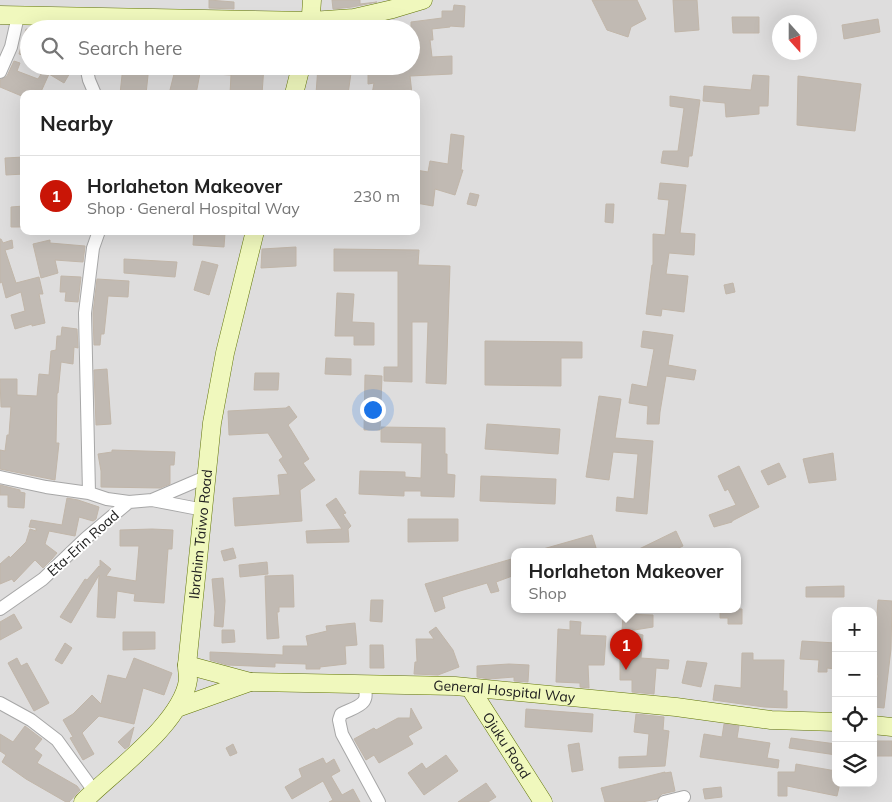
<!DOCTYPE html>
<html lang="en">
<head>
<meta charset="utf-8">
<style>
	:root { --surface:#fff; --page:#f2f2f2; --text:#222; --muted:#767676; --line:#e0e0e0; --accent:#c91506 }
	body { margin:0; font-family:Mulish,sans-serif; background:var(--page); color:var(--text) }
	.controls { position:absolute; right:15px; bottom:15px; display:grid; overflow:hidden; border-radius:10px; box-shadow:0 5px 20px #0002 }
	.controls button { width:45px; height:45px; display:grid; place-items:center; padding:0; border:0; border-bottom:1px solid var(--line); background:var(--surface); color:var(--text); font:25px sans-serif }
	.compass { position:absolute; left:772px; top:15px; width:45px; height:45px; border-radius:50%; background:var(--surface); box-shadow:0 5px 20px #0002; rotate:159deg }
	.you { position:absolute; left:372px; top:409px; width:18px; height:18px; margin:-12px; border:4px solid #fff; border-radius:50%; background:#1a73e8; box-shadow:0 0 0 8px #1a73e833 }
	.badge { display:grid; place-items:center; width:32px; height:32px; border-radius:50%; background:var(--accent); color:#fff; font-size:16px; font-weight:700 }
	.pin { position:absolute; translate:-50% -41px; filter:drop-shadow(0 1px 2px #0008) }
	.pin::after { content:''; position:absolute; top:26px; width:18px; height:15px; background:inherit; clip-path:polygon(0 0,100% 0,50% 100%) }
	.popup { position:absolute; left:511px; top:548px; width:230px; height:65px; box-sizing:border-box; display:grid; place-content:center; border-radius:10px; background:var(--surface); filter:drop-shadow(0 1px 4px #0005); font-size:16px; white-space:nowrap; color:var(--muted) }
	.popup b { font-size:19px; color:var(--text) }
	.popup::after { content:''; position:absolute; left:50%; top:100%; margin-left:-10px; border:10px solid transparent; border-top-color:var(--surface) }
	.list { margin:0; padding:0; list-style:none }
	h2 { display:flex; justify-content:space-between; align-items:center; height:65px; margin:0; padding:0 20px; font-size:21px }
	h2 small { font-size:16px; font-weight:400; color:var(--muted) }
	.list li { display:grid; grid-template-columns:32px 1fr auto; gap:15px; align-items:center; box-sizing:border-box; height:80px; padding:0 20px; border-top:1px solid var(--line) }
	.list b { display:block; font-size:19px; white-space:nowrap }
	.list p { margin:0; font-size:16px; white-space:nowrap; color:var(--muted) }
	.list em { font-size:16px; font-style:normal; color:var(--muted) }
	.icon { flex:none; width:28px; height:28px; fill:none; stroke:currentColor; stroke-width:2; stroke-linecap:round; stroke-linejoin:round }
	.map { position:relative; flex:none; width:892px; height:802px; overflow:hidden }
	.search { position:absolute; background:var(--surface); box-shadow:0 5px 20px #0002; left:20px; top:20px; width:400px; height:55px; display:flex; align-items:center; gap:12px; box-sizing:border-box; padding:0 18px; border-radius:28px; color:var(--muted); font-size:19px }
	.panel { position:absolute; background:var(--surface); box-shadow:0 5px 20px #0002; left:20px; top:90px; width:400px; height:145px; border-radius:10px }
	.map>svg:first-child { display:block }
	.residential { fill:#dedddd; fill-rule:evenodd }
	.building { fill:#c1bab3; stroke:#c1b6a9 }
	.lines { fill:none; stroke-linecap:round; stroke-linejoin:round }
	.street-casing { stroke:#a7a7a7; stroke-width:14 }
	.secondary-casing { stroke:#627508; stroke-width:19 }
	.street { stroke:#fff; stroke-width:12 }
	.secondary { stroke:#f0f8bd; stroke-width:18 }
	.labels { text-anchor:middle; stroke-width:4; stroke-linejoin:round; paint-order:stroke }
	.street-label { font-size:14px; fill:#202020; stroke:#fff }
</style>
</head>
<body>
<div class="map">
<svg width="892" height="802" viewBox="0 0 892 802">
	<rect width="100%" height="100%" fill="#f0eee7"/>
	<path class="residential" d="M0,0H892V802H0ZM780,22H810V52H780ZM29,29H411V66H29ZM24,94H416V231H24ZM515,551H737V609H515ZM836,611H873V783H836Z"/>
	<path class="building" d="M209,0L234,2V9L209,8Z
		M332,0H360V4L377,2L352,7L333,9Z
		M592,0H637L646,19L631,27L628,37L607,30Z
		M673,0H697L699,30L675,32Z
		M454,5L465,6L464,27L450,26V27L432,29L433,40H430L432,57L452,56V74L410,76L412,94H372L374,83L368,84V74L379,73V66H411V22L442,18V11H453Z
		M732,17H759V33H733Z
		M878,19L880,32L844,39L842,25Z
		M26,29H29V57L19,54Z
		M14,61L20,63L17,71L38,79L43,71L36,66H74L64,83L49,74L40,94H24V97L0,87V80L7,76Z
		M123,66H149L146,94H120Z
		M176,66H264L262,94H230L231,75L200,73L196,94H169Z
		M318,66H352L348,94H316Z
		M753,75L769,76L768,106H759V114L726,117L725,103L703,101L704,86L751,90Z
		M798,76L861,84L855,131L797,125Z
		M670,96L700,100L692,156H689L688,167L661,163L663,151H678L684,108L670,106Z
		M451,134L464,136L461,170H463L455,195L435,189L433,206L416,203V170L428,172L430,161L448,164Z
		M24,157V174L6,175L5,158Z
		M660,183L686,185L680,233L695,234L694,255L669,253L666,274L688,276L684,312L662,309L661,316L646,314L652,265H653V234L665,235L669,200L658,199Z
		M470,193L479,195L476,206L467,204Z
		M606,204H614L613,223L605,222Z
		M24,206V227H11V207Z
		M194,231L225,233L224,247L193,245Z
		M0,239H1L3,243L12,240L13,248L5,250L16,283L39,277L43,294H39L45,323L32,326V324L15,329L11,315L25,311L21,292L6,298L2,282L0,283Z
		M50,240V243L85,246L83,262L55,260L58,273L41,278L33,244Z
		M296,247V266L261,268L262,249Z
		M334,249L419,250L418,265L450,266L446,384L426,383L428,322H412V382L384,381V367H398V271H334Z
		M124,259L177,262L175,277L124,273Z
		M202,261L218,265L209,295L194,290Z
		M61,276L81,277L78,302L65,301L66,292H60Z
		M97,279L129,281L128,297L108,296L104,334H101L100,345H94L93,313Z
		M733,283L735,292L726,294L724,285Z
		M337,293L354,294L352,322L374,323V345H354V336H335Z
		M62,327L77,329L78,348L74,347L73,364L61,362L58,393H57L56,443H59L55,480L0,469V450L5,451L7,435H9L11,407H1L0,379H17V395L37,396L39,374L49,375L51,351L56,350L57,336H61Z
		M643,331L673,335L668,365L696,370L694,380L666,376L660,412L659,424H647L648,406L629,403L632,384L647,387L654,349L641,347Z
		M485,341L582,342V358H561V386L485,385Z
		M326,358L351,359V375L325,374Z
		M107,369L111,424L96,425L94,370Z
		M255,373H279L278,390H254Z
		M365,375L382,376L380,430H364Z
		M599,396L621,399L615,438L653,441L647,514L616,511L617,497L634,499L638,454L613,452L609,480L586,477Z
		M289,406L297,417L288,425L309,459L303,463L315,480L300,490L302,521L235,526L233,498L280,495L278,475L288,474L279,460L283,457L268,433L229,435L228,411L286,408Z
		M487,424L560,429L558,454L485,449Z
		M381,427L445,428V454H447V474L455,475L454,497L421,496V491H404V496L359,494L360,471L405,472V477L421,478L422,443L381,442Z
		M112,450L175,452L174,465H170V484L160,488L101,487V471L98,454L112,452Z
		M833,453L836,480L809,483L803,459Z
		M779,463L786,477L768,485L761,471Z
		M739,466L759,507L732,521V522L714,527L709,515L736,505L728,489L725,491L718,476Z
		M481,476L556,479L555,504L480,501Z
		M0,485L20,490V492L25,493L24,508L8,507V495H0Z
		M67,498L78,500L99,507L96,519L93,521L79,517L75,536L49,531L45,544L57,553L52,559L43,568L35,560L14,582L12,579L0,584V564L9,556L10,558L26,542L30,529L36,531V528L29,527L31,520L62,525Z
		M336,498L346,513L343,514L351,526L348,529L349,542L307,543L306,531L342,529L326,505Z
		M408,519H458V541L408,542Z
		M152,529L173,530L172,549H168L164,603L134,601L135,594L117,591L115,618L97,617L99,575L71,623L60,617L85,579L87,580L99,566L100,567V560L111,569L106,576L136,581L139,546H120V530Z
		M676,531L683,546L672,551H635Z
		M592,535L597,551H544L543,549Z
		M233,548L236,558L224,561L221,551Z
		M515,558V575L496,582L499,591L491,593L487,583L460,591L442,597L445,608L435,612L425,584Z
		M267,562L268,574L240,577L239,565Z
		M293,575L294,607H279V612H277L279,638L267,639L265,576Z
		M223,578L225,601L223,627L214,626L215,612L212,579Z
		M844,586V597H806V587Z
		M371,600H383L382,622L370,621Z
		M878,600L892,601L891,649L884,708L874,707L878,675H873Z
		M720,609H742V624H728V618H720Z
		M14,614L22,628L0,640V622Z
		M623,614L653,615V627L622,632Z
		M570,621L581,622L580,635L606,636L604,665H588L589,688L580,687V683L556,682L558,629L570,630Z
		M355,623L357,645L345,646L346,664L320,667V669H306V664L275,663V667L227,665L210,660V652L283,655V646H308L306,636L327,631L326,626Z
		M436,627L453,650L459,667L438,675L414,674L415,662H417L416,639H434L429,632Z
		M222,630H234L235,642L222,643Z
		M123,632H155V649L123,650Z
		M635,633L643,635L641,658L669,660L668,669L656,668L654,694L632,692V680H620V656H634Z
		M802,641L836,643V669L827,668V672H818L819,660L800,659Z
		M65,643L72,648L62,664L55,660Z
		M370,645H383L384,668H370Z
		M742,653H753V660H784L783,691H787V708L764,707L713,700L715,685L741,688Z
		M17,658L21,666L27,663L49,703L34,711L8,663Z
		M134,658L172,673L164,695L143,688L134,724L99,716L82,733L94,754L83,760L70,738L73,737L63,720L73,714L92,695L101,704L108,675L126,679Z
		M687,661L707,663L701,687L682,683Z
		M509,664L529,665L528,682L514,681V677L489,679L477,677V666Z
		M411,708L422,728L408,736L413,744L379,763L374,755L366,760L354,739L374,728L376,730L398,718H410Z
		M526,709L593,714L592,732L525,727Z
		M636,714L664,717L663,730L669,731L665,766L619,768V757L647,756L649,734L634,732Z
		M724,724L739,726L737,738L770,743L767,758L779,760L778,768L700,757L704,734L722,737Z
		M25,726L42,739L34,749L42,755L37,763L77,786L80,790L69,802H66L26,779L2,762L6,755L0,751V734L13,742Z
		M134,727L129,746L125,749L118,742Z
		M791,738L836,744V755L789,748Z
		M873,741H892V756H873Z
		M579,743L583,770L572,772L568,745Z
		M233,744L237,753L230,756L226,748Z
		M446,755L458,771L424,795L408,773L422,763L426,769Z
		M323,758L326,764L334,759L340,771L331,776L342,795L353,789L360,802H329L333,800L323,781L292,799L285,787L302,777L299,769Z
		M796,764L836,771V783H840L837,796L787,786V796H778V772H795Z
		M665,772V773L671,772L675,791L662,794L657,799L642,802H605L601,788Z
		M486,783L496,797L488,802H458Z
		M721,787L722,797L705,799L703,789Z"/>
	<g class="lines">
		<defs>
			<path id="street" d="M86,66L89,80L95,94
				M0,72L11,47L18,16
				M0,477L46,487L89,493L107,499L129,502
				M89,493L85,313L93,248L99,231
				M152,500L208,476
				M0,609L43,579L86,538L129,502L152,500L204,510
				M363,684C372,705 357,706 341,714L339,720L342,734L379,802
				M0,703L31,720L57,740L94,791
				M664,802L684,797"/>
			<g id="secondary">
				<path d="M0,15L311,21L354,18L393,9L423,0"/>
				<path d="M310,29L312,0"/>
				<path d="M294,94L301,66"/>
				<path d="M187,665L250,682"/>
				<path id="s1" d="M470,688L543,802"/>
				<path id="s2" d="M177,708L250,682L455,686L676,707L771,720L836,722"/>
				<path d="M873,725L892,727"/>
				<path id="s3" d="M83,802C113,772 182,723 188,680C188,675 187,670 187,665L212,423L225,353L255,231"/>
			</g>
		</defs>
		<use href="#street" class="street-casing"/>
		<use href="#secondary" class="secondary-casing"/>
		<use href="#street" class="street"/>
		<use href="#secondary" class="secondary"/>
	</g>
	<g class="labels">
		<g class="street-label">
			<text dy="5" stroke="none"><textPath href="#s3" startOffset="310">Ibrahim Taiwo Road</textPath></text>
			<text transform="translate(83 543) rotate(-42)" y="5">Eta-Erin Road</text>
			<text dy="5" stroke="none"><textPath href="#s2" startOffset="332">General Hospital Way</textPath></text>
			<text dy="5" stroke="none"><textPath href="#s1" startOffset="68">Ojuku Road</textPath></text>
		</g>
	</g>
</svg>
<div class="controls">
<button>+</button>
<button>−</button>
<button><svg class="icon" aria-label="locate" viewBox="0 0 24 24"><circle cx="12" cy="12" r="6"/><path d="M12 2v4M12 18v4M2 12h4M18 12h4"/></svg></button>
<button><svg class="icon" aria-label="layers" viewBox="0 0 24 24"><path d="M12 4l9 5-9 5-9-5zM3 14l9 5 9-5"/></svg></button>
</div>
<svg class="compass" viewBox="-18 -18 36 36"><path d="M0-13l5 13h-10z" fill="#e53935"/><path d="M0 13l5-13h-10z" fill="#767676"/></svg>
<div class="you"></div>
<div class="pin badge" style="left:626px;top:670px">1</div>
<div class="popup"><b>Horlaheton Makeover</b>Shop</div>
<div class="search"><svg class="icon" aria-label="search" viewBox="0 0 24 24"><circle cx="10" cy="10" r="6"/><path d="M15 15l6 6"/></svg>Search here</div>
<section class="panel">
<h2>Nearby<small></small></h2>
<ul class="list">
<li><span class="badge">1</span><div><b>Horlaheton Makeover</b><p>Shop · General Hospital Way</p></div><em>230 m</em></li>
</ul>
</section>
</div>
</body>
</html>
